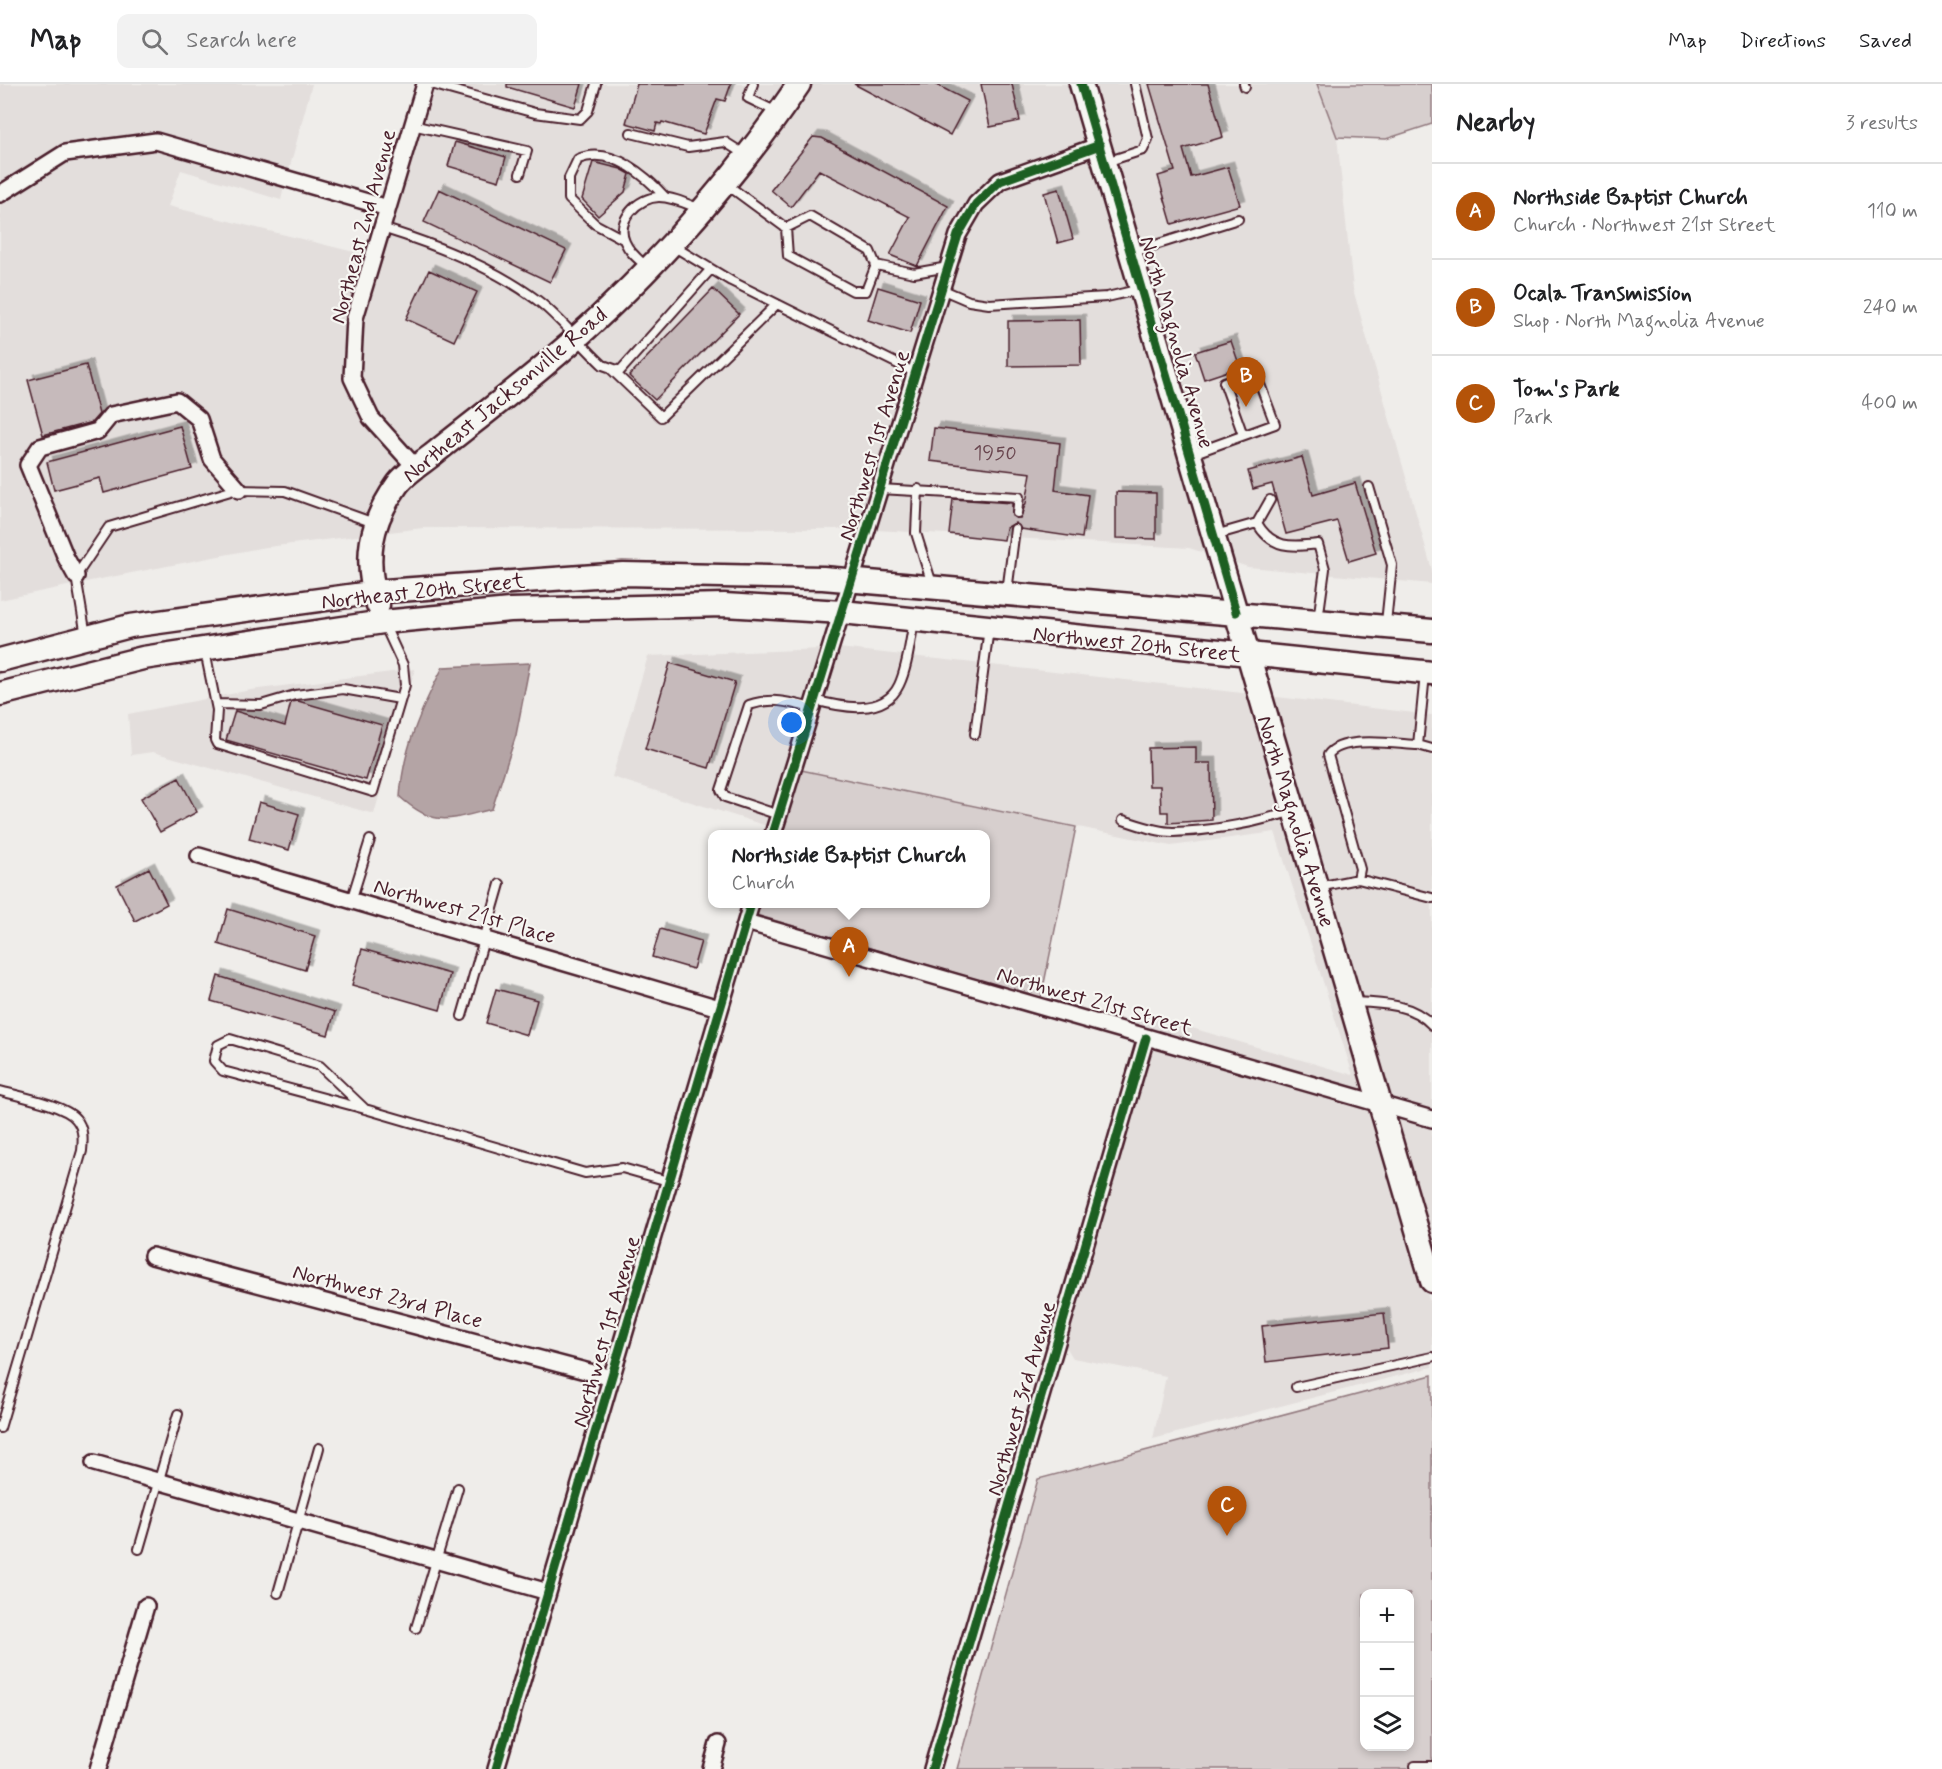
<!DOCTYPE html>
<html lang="en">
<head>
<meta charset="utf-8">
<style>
	:root { --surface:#fff; --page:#f2f2f2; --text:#202124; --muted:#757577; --line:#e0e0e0; --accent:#b45309 }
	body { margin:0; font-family:Mynerve,sans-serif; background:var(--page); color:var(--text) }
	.controls { position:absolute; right:18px; bottom:18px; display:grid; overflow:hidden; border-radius:12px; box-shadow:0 3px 9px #0003 }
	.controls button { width:54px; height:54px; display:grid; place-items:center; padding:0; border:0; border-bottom:2px solid var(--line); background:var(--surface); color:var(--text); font:30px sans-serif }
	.you { position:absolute; left:792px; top:639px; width:21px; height:21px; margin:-15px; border:4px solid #fff; border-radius:50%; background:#1a73e8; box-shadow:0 0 0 9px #1a73e833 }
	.badge { display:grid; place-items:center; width:39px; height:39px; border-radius:50%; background:var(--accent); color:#fff; font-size:20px; font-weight:700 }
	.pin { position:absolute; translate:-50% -50px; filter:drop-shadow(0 2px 3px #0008) }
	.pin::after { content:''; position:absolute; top:32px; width:21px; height:18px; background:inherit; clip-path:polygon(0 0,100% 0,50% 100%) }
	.popup { position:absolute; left:708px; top:746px; width:282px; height:78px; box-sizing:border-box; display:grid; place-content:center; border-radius:12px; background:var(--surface); filter:drop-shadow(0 2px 4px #0005); font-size:20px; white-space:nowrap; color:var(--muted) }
	.popup b { font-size:22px; color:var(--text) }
	.popup::after { content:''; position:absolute; left:50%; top:100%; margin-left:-12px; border:12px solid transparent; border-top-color:var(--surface) }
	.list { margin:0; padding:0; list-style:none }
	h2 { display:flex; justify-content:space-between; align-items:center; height:78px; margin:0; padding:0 24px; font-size:26px }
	h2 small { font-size:20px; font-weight:400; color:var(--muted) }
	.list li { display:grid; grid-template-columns:39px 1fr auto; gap:18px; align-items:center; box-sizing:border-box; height:96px; padding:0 24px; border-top:2px solid var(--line) }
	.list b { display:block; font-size:22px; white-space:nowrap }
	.list p { margin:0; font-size:20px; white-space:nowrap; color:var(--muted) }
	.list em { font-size:20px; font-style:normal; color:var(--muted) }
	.icon { flex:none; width:33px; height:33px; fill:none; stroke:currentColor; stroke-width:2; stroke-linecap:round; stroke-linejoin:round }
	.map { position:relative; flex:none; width:1432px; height:1685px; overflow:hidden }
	header { display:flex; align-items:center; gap:36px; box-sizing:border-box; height:84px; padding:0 30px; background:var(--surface); border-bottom:2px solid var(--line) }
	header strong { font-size:28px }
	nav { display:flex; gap:33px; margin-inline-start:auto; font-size:21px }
	.search { width:420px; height:54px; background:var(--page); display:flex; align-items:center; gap:15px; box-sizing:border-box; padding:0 21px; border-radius:12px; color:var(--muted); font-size:22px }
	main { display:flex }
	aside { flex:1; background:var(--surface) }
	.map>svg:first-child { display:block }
	.built { fill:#e3dedc }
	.green { fill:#d7cfce; stroke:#90777c; stroke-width:1.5; fill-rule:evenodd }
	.water { fill:#b4a4a5; stroke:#8a6f74; stroke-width:1.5 }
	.building { fill:#c6babb; stroke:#4a1f2b; stroke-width:1.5; filter:url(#shadow) }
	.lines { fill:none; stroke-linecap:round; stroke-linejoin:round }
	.lane-casing { stroke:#4a1f2b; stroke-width:12 }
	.street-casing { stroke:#4a1f2b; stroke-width:20 }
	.secondary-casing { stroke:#4a1f2b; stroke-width:27 }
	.lane { stroke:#f6f6f2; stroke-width:8 }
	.street { stroke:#f6f6f2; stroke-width:15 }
	.secondary { stroke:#f6f6f2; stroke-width:22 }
	.cycleway-casing { stroke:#f6f6f2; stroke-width:13 }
	.cycleway { stroke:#1b5e20; stroke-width:9 }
	.labels { text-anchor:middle; stroke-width:4.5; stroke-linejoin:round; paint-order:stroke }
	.number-label { font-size:20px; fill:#69464f }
	.street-label { font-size:22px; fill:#4a1f2b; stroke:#f6f6f2 }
</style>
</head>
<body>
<header>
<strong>Map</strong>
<div class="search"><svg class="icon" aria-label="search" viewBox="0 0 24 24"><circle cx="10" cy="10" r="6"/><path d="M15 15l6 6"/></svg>Search here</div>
<nav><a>Map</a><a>Directions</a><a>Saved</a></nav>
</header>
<main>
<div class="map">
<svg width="1432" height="1685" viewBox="0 0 1432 1685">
	<defs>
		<filter id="shadow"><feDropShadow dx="5.5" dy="-5.5" stdDeviation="0" flood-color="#0004"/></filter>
	</defs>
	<rect width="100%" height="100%" fill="#efedea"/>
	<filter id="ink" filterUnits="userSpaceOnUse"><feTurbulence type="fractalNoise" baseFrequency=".0167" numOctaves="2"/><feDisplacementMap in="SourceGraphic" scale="12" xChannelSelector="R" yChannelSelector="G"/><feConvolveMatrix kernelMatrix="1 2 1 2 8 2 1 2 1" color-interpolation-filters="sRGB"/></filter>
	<g filter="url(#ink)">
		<path class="built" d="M0,0H312L289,86L156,49L65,60L0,100Z
			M433,0H789L714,99L624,197L536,278L418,373L377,328L360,291L363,235Z
			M808,0H1072L1090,56L998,88L969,116L950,148L860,445L423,444L381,449L404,405L545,292Z
			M1090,0H1317L1337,53L1353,205L1432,486V500L1248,483L1230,477Z
			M155,66L284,103L281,116L181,86L168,122L366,171L347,232L345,294L365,340L404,384L364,451L260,464L80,499L87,493L72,469L38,382L45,371L99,356L115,340L174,326L192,341L205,379L239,418L250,406L219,370L204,328L182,310L176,308L110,323L94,339L39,354L22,376L21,385L58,478L72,501L0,516V120L68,77Z
			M1095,72L1211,471L1189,464L876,446L965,154L981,125L1003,105Z
			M839,564L1251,610L1369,1008L1134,941L1137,928L1353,991L1275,748L1171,762L801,686Z
			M822,565L767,742L612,693L648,572Z
			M415,585L374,730L153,668L131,671L128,630L251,606Z
			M1268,612L1432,631V1026L1387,1013Z
			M1151,965L1375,1028L1432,1226V1283L1153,1355L1166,1292L1073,1274L1065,1261Z
			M1393,1033L1432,1044V1167Z"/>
		<path class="green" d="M1317,0H1432V40L1386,55L1337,53Z
			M801,686L1076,743L1041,914L756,831L759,820H986V750H781Z
			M1432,1291V1685H957L1038,1395ZM1364,1510H1410V1662H1364Z"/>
		<path class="water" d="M530,579L516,651L492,725C450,735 436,745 400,713C403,665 421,625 443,583Z"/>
		<path class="building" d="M507,0H582L575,23L507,3Z
			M637,0H731L725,17L717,15L704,50L662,38L661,40L657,39L655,47L626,39Z
			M854,0H935L968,17L950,51Z
			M981,0H1012L1020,37L990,43Z
			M1149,0H1208L1223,53L1183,65L1191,93L1228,83L1240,121L1172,140L1158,92L1175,87Z
			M813,53L822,54L948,122L917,182L890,171L910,133L819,86L791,123L771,106Z
			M455,58L506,73L499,97L448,82Z
			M593,78L621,85L630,90L625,108L598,132L582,115Z
			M439,105L566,166L550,198L424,138Z
			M1059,105L1073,155L1058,159L1044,109Z
			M429,186L477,208L454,257L406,235Z
			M878,203L920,216L910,249L868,236Z
			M713,205L739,230L655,316L629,292Z
			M1080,236L1081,281L1008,282V237Z
			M1231,257L1240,283L1204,295L1195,268Z
			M86,281L99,330L92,338L43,351L28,296Z
			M180,342L192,385L104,409L100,394L54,406L47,378Z
			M934,344L1060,359L1055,406L1088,411L1082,454L1021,445L1015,439L1006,444L1004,456L949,450L953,415L1012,419V432L1020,434L1026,419L1031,389L930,377Z
			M1302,373L1313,411L1355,399L1376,469L1349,477L1337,437L1286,450L1272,400L1253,405L1248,387Z
			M1116,408L1156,409V455L1116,454Z
			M670,579L735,598L709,684L645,665Z
			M298,617L382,641L366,696L226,656L235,627L285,642L291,618Z
			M1196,663V679H1211L1212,736L1168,739V728H1161L1160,702H1149L1148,664Z
			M179,694L197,728L160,748L141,714Z
			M259,718L299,730L289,766L249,755Z
			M149,784L167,820L135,837L117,801Z
			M228,825L315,852L305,886L218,860Z
			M660,845L701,857L693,885L652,873Z
			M362,865L450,890L440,926L352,901Z
			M218,892L335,928L328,951L211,917Z
			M496,905L537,916L527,951L486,939Z
			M1384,1229L1388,1264L1266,1278L1262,1242Z"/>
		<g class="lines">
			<defs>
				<path id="lane" d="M431,0L535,29L580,35L588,27L596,0
					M753,0L748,14L777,28
					M1244,0L1245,3
					M412,41L527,67L520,90
					M631,49L688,63L725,58L744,70
					M1106,78L1143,66L1148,55L1135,0
					M726,100L786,144L788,172L853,207H866L876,181L914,189L948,183
					M382,144C434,160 493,183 537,216C561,234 581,261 603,281L620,287L711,185
					M786,144L810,132L870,167L876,181
					M623,155L595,140L569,115V94L578,75C611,62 644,90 665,113
					M673,162L731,197L916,289
					M1133,168L1238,135
					M646,182C638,175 629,168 625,158C615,136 639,113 659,113C673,113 687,120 700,125
					M941,205L969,217L989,220L1107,213L1137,206
					M612,286L661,333L777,220
					M1192,370L1275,340L1255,287L1224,298L1243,351
					M1369,403L1392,481L1386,539
					M880,405L1019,413L1017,429
					M918,405L916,449L932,500
					M1257,439L1270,416
					M1215,451L1257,439C1272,465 1291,463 1318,460L1325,485L1318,536
					M1007,508L1015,445
					M86,552L76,492L109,443L234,406L285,407L374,439
					M205,567L217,626L215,656L217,660L373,708L405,601L403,581L384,540
					M814,616C840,623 884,633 899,601C908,582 910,557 914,537
					M216,620L261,621L295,611L343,605L400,615
					M975,650L989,544
					M1418,661L1432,665
					M779,731L725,713L721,706L749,621C772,613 789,618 812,624
					M1123,736C1139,741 1156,748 1173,748C1212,747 1255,739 1293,727
					M1358,795L1360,785L1328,671C1341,651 1395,660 1418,661L1425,590
					M1318,803L1358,795L1432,814
					M351,817L370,756
					M1352,918C1380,919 1412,919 1432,941
					M462,932L500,800
					M0,1007C18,1012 65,1021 76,1035C84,1044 83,1057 82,1067L0,1344
					M365,1025L320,982L230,955L218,961L214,977L223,987L365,1025L585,1089L622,1084L668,1097
					M1296,1303L1432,1273
					M139,1465L178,1330
					M278,1509L319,1364
					M416,1544L458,1404
					M1415,1682H1432"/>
				<path id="street" d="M0,110L65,69L156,57L388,124
					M416,384L371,334L352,294L355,234L425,0
					M76,492L66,474L28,381L40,363L98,347L111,331L177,317L199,335L212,375L239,406
					M773,750L958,151L976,120L1000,97L1100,61
					M199,772L719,924
					M746,838L1432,1035
					M152,1172L612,1294
					M94,1379L548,1508
					M98,1685L146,1522
					M496,1685L751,820
					M711,1685L718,1660
					M932,1685L1146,954"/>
				<path id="secondary" d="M1081,0L1432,1197
					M378,521C363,476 370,439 397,401C406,388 424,378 436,368C470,341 505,314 539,286C636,206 729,104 799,0
					M0,576L130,542L385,507L623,490L823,494L1432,547
					M0,610L143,574L383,538L510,526L724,521L842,528L1432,589"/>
			</defs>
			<use href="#lane" class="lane-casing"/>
			<use href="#street" class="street-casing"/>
			<use href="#secondary" class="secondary-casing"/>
			<use href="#lane" class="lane"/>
			<use href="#street" class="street"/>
			<use href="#secondary" class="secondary"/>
			<defs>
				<path id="cycleway" d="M1081,0L1236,528
					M773,750L958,151L976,120L1000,97L1100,61
					M496,1685L751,820
					M932,1685L1146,954"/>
			</defs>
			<use href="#cycleway" class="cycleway-casing"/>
			<use href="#cycleway" class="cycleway"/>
		</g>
	</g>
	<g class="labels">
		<g class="number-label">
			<text x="995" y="375">1950</text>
		</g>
		<g class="street-label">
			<text transform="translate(362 142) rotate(-75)" y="8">Northeast 2nd Avenue</text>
			<text transform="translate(1178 258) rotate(74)" y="8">North Magnolia Avenue</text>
			<text transform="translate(504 310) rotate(-40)" y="8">Northeast Jacksonville Road</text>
			<text transform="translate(873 361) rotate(-73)" y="8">Northwest 1st Avenue</text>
			<text transform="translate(423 506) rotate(-6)" y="8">Northeast 20th Street</text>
			<text transform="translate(1137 559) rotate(6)" y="8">Northwest 20th Street</text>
			<text transform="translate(1297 737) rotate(73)" y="8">North Magnolia Avenue</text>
			<text transform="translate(465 826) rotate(16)" y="8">Northwest 21st Place</text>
			<text transform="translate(1095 916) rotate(16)" y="8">Northwest 21st Street</text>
			<text transform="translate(388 1211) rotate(15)" y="8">Northwest 23rd Place</text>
			<text transform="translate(605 1247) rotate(-74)" y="8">Northwest 1st Avenue</text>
			<text transform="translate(1020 1314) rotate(-74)" y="8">Northwest 3rd Avenue</text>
		</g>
	</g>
</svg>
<div class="controls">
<button>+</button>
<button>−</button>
<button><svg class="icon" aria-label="layers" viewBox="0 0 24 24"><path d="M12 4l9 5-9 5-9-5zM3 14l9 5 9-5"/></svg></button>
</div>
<div class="you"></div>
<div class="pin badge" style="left:849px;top:893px">A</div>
<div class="popup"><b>Northside Baptist Church</b>Church</div>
<div class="pin badge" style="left:1246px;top:323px">B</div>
<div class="pin badge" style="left:1227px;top:1452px">C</div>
</div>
<aside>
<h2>Nearby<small>3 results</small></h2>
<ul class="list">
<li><span class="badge">A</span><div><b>Northside Baptist Church</b><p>Church · Northwest 21st Street</p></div><em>110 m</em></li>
<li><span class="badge">B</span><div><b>Ocala Transmission</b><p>Shop · North Magnolia Avenue</p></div><em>240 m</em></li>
<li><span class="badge">C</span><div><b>Tom's Park</b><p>Park</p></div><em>400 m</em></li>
</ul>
</aside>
</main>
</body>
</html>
